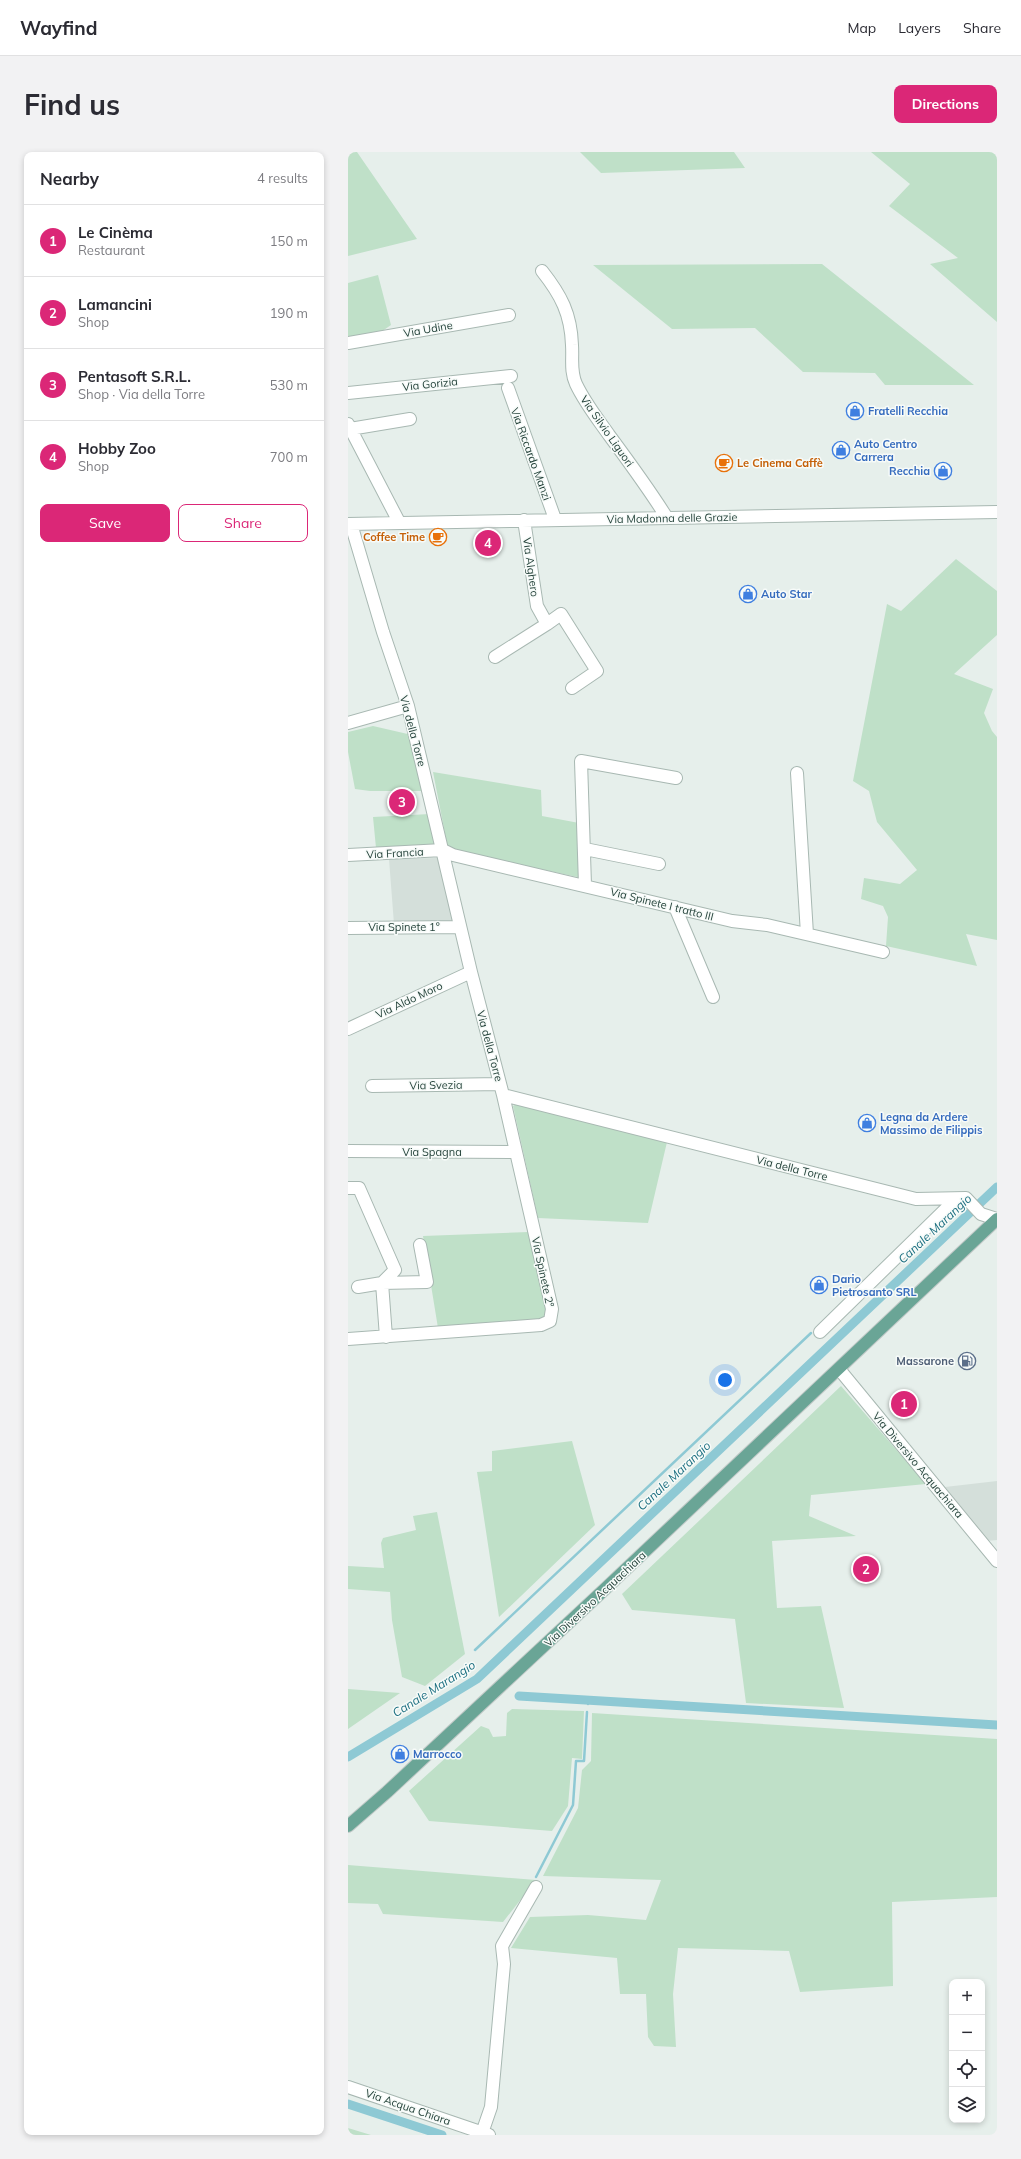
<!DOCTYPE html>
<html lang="en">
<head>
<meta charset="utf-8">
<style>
	:root { --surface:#fff; --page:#f2f2f3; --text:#2b2b33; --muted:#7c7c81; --line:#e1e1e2; --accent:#db2777 }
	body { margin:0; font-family:Mulish,sans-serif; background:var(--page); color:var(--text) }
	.controls { position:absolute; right:12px; bottom:12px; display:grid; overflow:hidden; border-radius:8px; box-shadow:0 2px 6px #0003 }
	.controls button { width:36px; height:36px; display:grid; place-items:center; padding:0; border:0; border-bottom:1px solid var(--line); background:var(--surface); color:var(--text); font:20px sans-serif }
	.you { position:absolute; left:377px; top:1228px; width:14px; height:14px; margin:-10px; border:3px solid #fff; border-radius:50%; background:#1a73e8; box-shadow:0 0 0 6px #1a73e833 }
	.badge { display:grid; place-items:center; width:26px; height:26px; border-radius:50%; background:var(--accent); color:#fff; font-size:13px; font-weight:700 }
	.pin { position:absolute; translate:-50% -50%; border:2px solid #fff; box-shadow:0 1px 4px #0006 }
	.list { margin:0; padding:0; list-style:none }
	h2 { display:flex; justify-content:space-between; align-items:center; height:52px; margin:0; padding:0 16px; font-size:17px }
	h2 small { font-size:13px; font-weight:400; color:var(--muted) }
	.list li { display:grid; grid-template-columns:26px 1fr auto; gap:12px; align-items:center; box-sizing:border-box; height:72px; padding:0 16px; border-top:1px solid var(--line) }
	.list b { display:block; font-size:15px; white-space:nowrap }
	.list p { margin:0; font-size:13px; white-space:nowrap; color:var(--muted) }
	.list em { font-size:13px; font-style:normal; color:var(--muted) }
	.actions { display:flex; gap:8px; padding:12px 16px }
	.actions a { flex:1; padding:9px 0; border:1px solid var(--accent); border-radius:8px; text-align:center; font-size:14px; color:var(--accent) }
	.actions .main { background:var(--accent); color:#fff }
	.icon { flex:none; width:22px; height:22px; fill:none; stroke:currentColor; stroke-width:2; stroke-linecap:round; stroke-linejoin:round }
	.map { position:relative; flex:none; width:649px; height:1983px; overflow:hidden; border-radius:8px }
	header { display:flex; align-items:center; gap:24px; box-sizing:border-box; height:56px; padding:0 20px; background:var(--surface); border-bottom:1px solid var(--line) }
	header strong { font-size:19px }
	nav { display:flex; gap:22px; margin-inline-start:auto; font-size:14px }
	.intro { display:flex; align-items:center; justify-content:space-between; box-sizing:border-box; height:96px; padding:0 24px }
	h1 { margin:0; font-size:28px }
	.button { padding:10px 18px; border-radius:8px; background:var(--accent); color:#fff; font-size:14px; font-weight:700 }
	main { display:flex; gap:24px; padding:0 24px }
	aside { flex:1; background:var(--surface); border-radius:8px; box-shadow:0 2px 6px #0003 }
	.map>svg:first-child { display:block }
	.built { fill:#d4dfda }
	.green { fill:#bfe0c8 }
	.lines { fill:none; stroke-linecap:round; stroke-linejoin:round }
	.stream { stroke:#8ec9d4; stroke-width:2.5 }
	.canal { stroke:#8ec9d4; stroke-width:9 }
	.minor-casing { stroke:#a8b8b2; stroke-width:14 }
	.major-casing { stroke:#c2cac8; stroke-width:14 }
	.minor { stroke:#fff; stroke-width:12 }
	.major { stroke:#6aa596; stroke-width:12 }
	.labels { text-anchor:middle; stroke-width:3; stroke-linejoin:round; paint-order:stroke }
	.street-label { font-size:11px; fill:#24423a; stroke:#f7fbf9 }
	.shop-label { font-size:11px; font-weight:bold; fill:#366cbe; stroke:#f7fbf9; text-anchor:start }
	.food-label { font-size:11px; font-weight:bold; fill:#c56008; stroke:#f7fbf9; text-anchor:start }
	.service-label { font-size:11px; font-weight:bold; fill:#4e5e75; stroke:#f7fbf9; text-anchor:end }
	.water-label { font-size:12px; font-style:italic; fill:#1c6f80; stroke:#f7fbf9 }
</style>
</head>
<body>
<header>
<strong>Wayfind</strong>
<nav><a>Map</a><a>Layers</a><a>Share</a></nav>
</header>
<div class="intro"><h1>Find us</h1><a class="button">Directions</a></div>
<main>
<aside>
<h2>Nearby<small>4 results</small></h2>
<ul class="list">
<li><span class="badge">1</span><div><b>Le Cinèma</b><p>Restaurant</p></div><em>150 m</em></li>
<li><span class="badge">2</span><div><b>Lamancini</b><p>Shop</p></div><em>190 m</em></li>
<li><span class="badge">3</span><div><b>Pentasoft S.R.L.</b><p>Shop · Via della Torre</p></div><em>530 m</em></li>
<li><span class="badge">4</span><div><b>Hobby Zoo</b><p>Shop</p></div><em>700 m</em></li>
</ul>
<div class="actions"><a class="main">Save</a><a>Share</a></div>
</aside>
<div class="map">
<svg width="649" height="1983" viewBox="0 0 649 1983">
	<rect width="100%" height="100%" fill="#e6efeb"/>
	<path class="built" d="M91,706L105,770L46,772L41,707Z
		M649,1329V1388L638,1389L597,1335Z"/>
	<path class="green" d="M0,0H9L69,87L0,104Z
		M232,0H386L397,16L253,21Z
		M523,0H649V170L582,112L610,106L541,54L562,32Z
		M474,112L626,233H537L527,221L455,220L407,176L324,177L245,113Z
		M30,123L43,173L30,182L0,187V131Z
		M608,407L649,439V483L606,522L645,537L636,561L644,579L649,585V788L618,782L629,814L538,794L540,765L535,754L513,747L516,726L552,732L569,718L529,670L521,639L505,629L539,452L553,459Z
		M25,574L64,583L76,639H22L7,637L0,600V580Z
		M85,620L193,638L194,664L231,671L234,726L100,697Z
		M82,662L89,694L28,696L25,665Z
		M170,951L319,990L300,1071L190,1066L165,954Z
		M181,1080L201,1158L193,1169L90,1176L75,1084Z
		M493,1234L578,1332L463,1343L461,1364L508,1384L424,1389L429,1456L473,1454L496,1556L398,1551L387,1467L284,1458L274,1442Z
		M224,1289L247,1373L151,1465L129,1320L144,1319V1299Z
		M89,1360L117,1502L77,1534L54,1525L44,1468L42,1440L0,1437V1414L36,1416L33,1391L35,1386L68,1378L65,1364Z
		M0,1537L52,1541L0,1577Z
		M164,1557L236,1559L234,1607L224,1606L220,1654L204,1679L81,1669L61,1639L133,1574L141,1577L145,1585L158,1584L159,1561Z
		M244,1561L649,1587V1745L544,1750L545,1834L452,1840L441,1799L330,1796L325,1842L328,1895L306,1894L300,1885L298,1842H272L269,1806L163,1796L182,1765L240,1763L298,1768L313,1728L195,1724L230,1656L234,1618L243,1609Z
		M0,1713L188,1728L155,1770L35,1762L30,1752L0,1751Z
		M0,1976L23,1983H0Z"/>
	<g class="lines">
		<path class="stream" d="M127,1498L463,1181
			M240,1552V1549
			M188,1725L225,1653L228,1609H236L239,1560"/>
		<path class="canal" d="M171,1544L649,1573
			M0,1605L129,1527L649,1035
			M0,1952L94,1983"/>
		<defs>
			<path id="minor" d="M194,119C213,143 223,162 224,193C225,207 222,219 228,232C237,251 249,266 261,283C281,310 301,337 319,366
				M0,191L161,163
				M160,236L207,367
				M0,241L163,224
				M0,272L51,370
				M2,277L62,267
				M0,372L649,360
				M199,472L213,462L249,519L224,536
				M147,505L199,472L189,454L176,368
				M0,571L60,554
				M449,621L459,782
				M237,697L311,712
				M0,703L95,698L105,703L384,769L419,773L535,800
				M237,733L233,609L328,626
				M327,755L365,845
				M0,776L112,775
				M0,877L123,820
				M24,934L152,932
				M155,943L568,1047L618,1046L633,1062L649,1067
				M0,999L168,1000
				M0,1036H11L47,1118L34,1131L10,1135
				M472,1180L608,1047
				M38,1185L34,1131L79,1130L72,1093
				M0,1187L193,1173L202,1169L204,1157L155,943L123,820L60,554L35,480L3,372
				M491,1217L649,1409
				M0,1935L141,1983
				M134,1981L143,1955L156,1812L154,1794L188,1735"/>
			<path id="major" d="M0,1674L39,1640L258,1436L649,1067"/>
		</defs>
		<use href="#minor" class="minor-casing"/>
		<use href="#major" class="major-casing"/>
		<use href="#minor" class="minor"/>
		<use href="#major" class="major"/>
	</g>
	<defs>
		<symbol id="shop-ring" viewBox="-11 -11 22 22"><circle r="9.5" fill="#f7fbf9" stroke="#3f7fe0" stroke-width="1.5"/><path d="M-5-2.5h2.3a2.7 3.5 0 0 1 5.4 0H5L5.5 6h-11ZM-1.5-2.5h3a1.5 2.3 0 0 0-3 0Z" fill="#3f7fe0"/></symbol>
		<symbol id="cafe-ring" viewBox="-11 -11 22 22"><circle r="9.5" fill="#f7fbf9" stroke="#e8710a" stroke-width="1.5"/><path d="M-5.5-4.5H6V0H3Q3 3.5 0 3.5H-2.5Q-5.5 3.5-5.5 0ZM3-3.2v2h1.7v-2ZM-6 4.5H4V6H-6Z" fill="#e8710a"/></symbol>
		<symbol id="fuel-ring" viewBox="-11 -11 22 22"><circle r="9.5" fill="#f7fbf9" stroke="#5c6f8a" stroke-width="1.5"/><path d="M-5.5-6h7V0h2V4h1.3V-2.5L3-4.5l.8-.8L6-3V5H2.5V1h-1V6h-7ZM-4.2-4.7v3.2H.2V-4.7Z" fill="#5c6f8a"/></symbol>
	</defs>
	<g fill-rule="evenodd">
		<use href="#shop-ring" x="497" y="249" width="20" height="20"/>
		<use href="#shop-ring" x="483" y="288" width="20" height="20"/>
		<use href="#cafe-ring" x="366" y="301" width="20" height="20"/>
		<use href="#shop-ring" x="585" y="309" width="20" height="20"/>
		<use href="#cafe-ring" x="80" y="375" width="20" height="20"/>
		<use href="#shop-ring" x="390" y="432" width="20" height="20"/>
		<use href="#shop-ring" x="509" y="961" width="20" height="20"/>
		<use href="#shop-ring" x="461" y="1123" width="20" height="20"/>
		<use href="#fuel-ring" x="609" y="1199" width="20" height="20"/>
		<use href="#shop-ring" x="42" y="1592" width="20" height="20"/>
	</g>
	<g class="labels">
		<g class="street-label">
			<text transform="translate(80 177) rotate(-10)" y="4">Via Udine</text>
			<text transform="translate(82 232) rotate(-6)" y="4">Via Gorizia</text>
			<text transform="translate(259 279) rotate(55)" y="4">Via Silvio Liguori</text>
			<text transform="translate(183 302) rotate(70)" y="4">Via Riccardo Manzi</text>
			<text transform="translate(324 366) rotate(-1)" y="4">Via Madonna delle Grazie</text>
			<text transform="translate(183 415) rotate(82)" y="4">Via Alghero</text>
			<text transform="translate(65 579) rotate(75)" y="4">Via della Torre</text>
			<text transform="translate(47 701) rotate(-3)" y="4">Via Francia</text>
			<text transform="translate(314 752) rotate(14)" y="4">Via Spinete I tratto III</text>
			<text x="56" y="779">Via Spinete 1°</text>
			<text transform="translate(61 848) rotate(-25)" y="4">Via Aldo Moro</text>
			<text transform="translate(142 894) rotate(75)" y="4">Via della Torre</text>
			<text transform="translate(88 933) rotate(-1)" y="4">Via Svezia</text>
			<text x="84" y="1004">Via Spagna</text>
			<text transform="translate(444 1016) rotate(14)" y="4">Via della Torre</text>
			<text transform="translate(195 1120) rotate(78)" y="4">Via Spinete 2°</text>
			<text transform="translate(570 1313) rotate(50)" y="4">Via Diversivo Acquachiara</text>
			<text transform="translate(247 1447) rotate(-43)" y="4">Via Diversivo Acquachiara</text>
			<text transform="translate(60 1955) rotate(19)" y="4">Via Acqua Chiara</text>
		</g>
		<g class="shop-label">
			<text x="520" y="263">Fratelli Recchia</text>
			<text x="506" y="296">Auto Centro<tspan x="506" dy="13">Carrera</tspan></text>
			<text x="582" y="323" text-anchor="end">Recchia</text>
			<text x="413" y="446">Auto Star</text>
			<text x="532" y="969">Legna da Ardere<tspan x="532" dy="13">Massimo de Filippis</tspan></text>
			<text x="484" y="1131">Dario<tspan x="484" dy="13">Pietrosanto SRL</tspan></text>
			<text x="65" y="1606">Marrocco</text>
		</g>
		<g class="food-label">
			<text x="389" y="315">Le Cinema Caffè</text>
			<text x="77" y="389" text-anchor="end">Coffee Time</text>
		</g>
		<g class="service-label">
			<text x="606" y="1213">Massarone</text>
		</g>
		<g class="water-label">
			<text transform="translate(587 1077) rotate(-43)" y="4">Canale Marangio</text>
			<text transform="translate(326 1324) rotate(-43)" y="4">Canale Marangio</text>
			<text transform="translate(86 1537) rotate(-32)" y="4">Canale Marangio</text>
		</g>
	</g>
</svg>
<div class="controls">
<button>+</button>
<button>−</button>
<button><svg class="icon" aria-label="locate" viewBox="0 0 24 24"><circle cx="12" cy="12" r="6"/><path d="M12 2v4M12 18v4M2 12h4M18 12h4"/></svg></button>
<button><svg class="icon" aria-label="layers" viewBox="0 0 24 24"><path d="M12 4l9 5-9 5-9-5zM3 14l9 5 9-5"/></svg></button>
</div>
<div class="you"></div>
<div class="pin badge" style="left:556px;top:1252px">1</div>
<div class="pin badge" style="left:518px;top:1417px">2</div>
<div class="pin badge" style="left:54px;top:650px">3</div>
<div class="pin badge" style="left:140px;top:391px">4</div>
</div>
</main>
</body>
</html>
